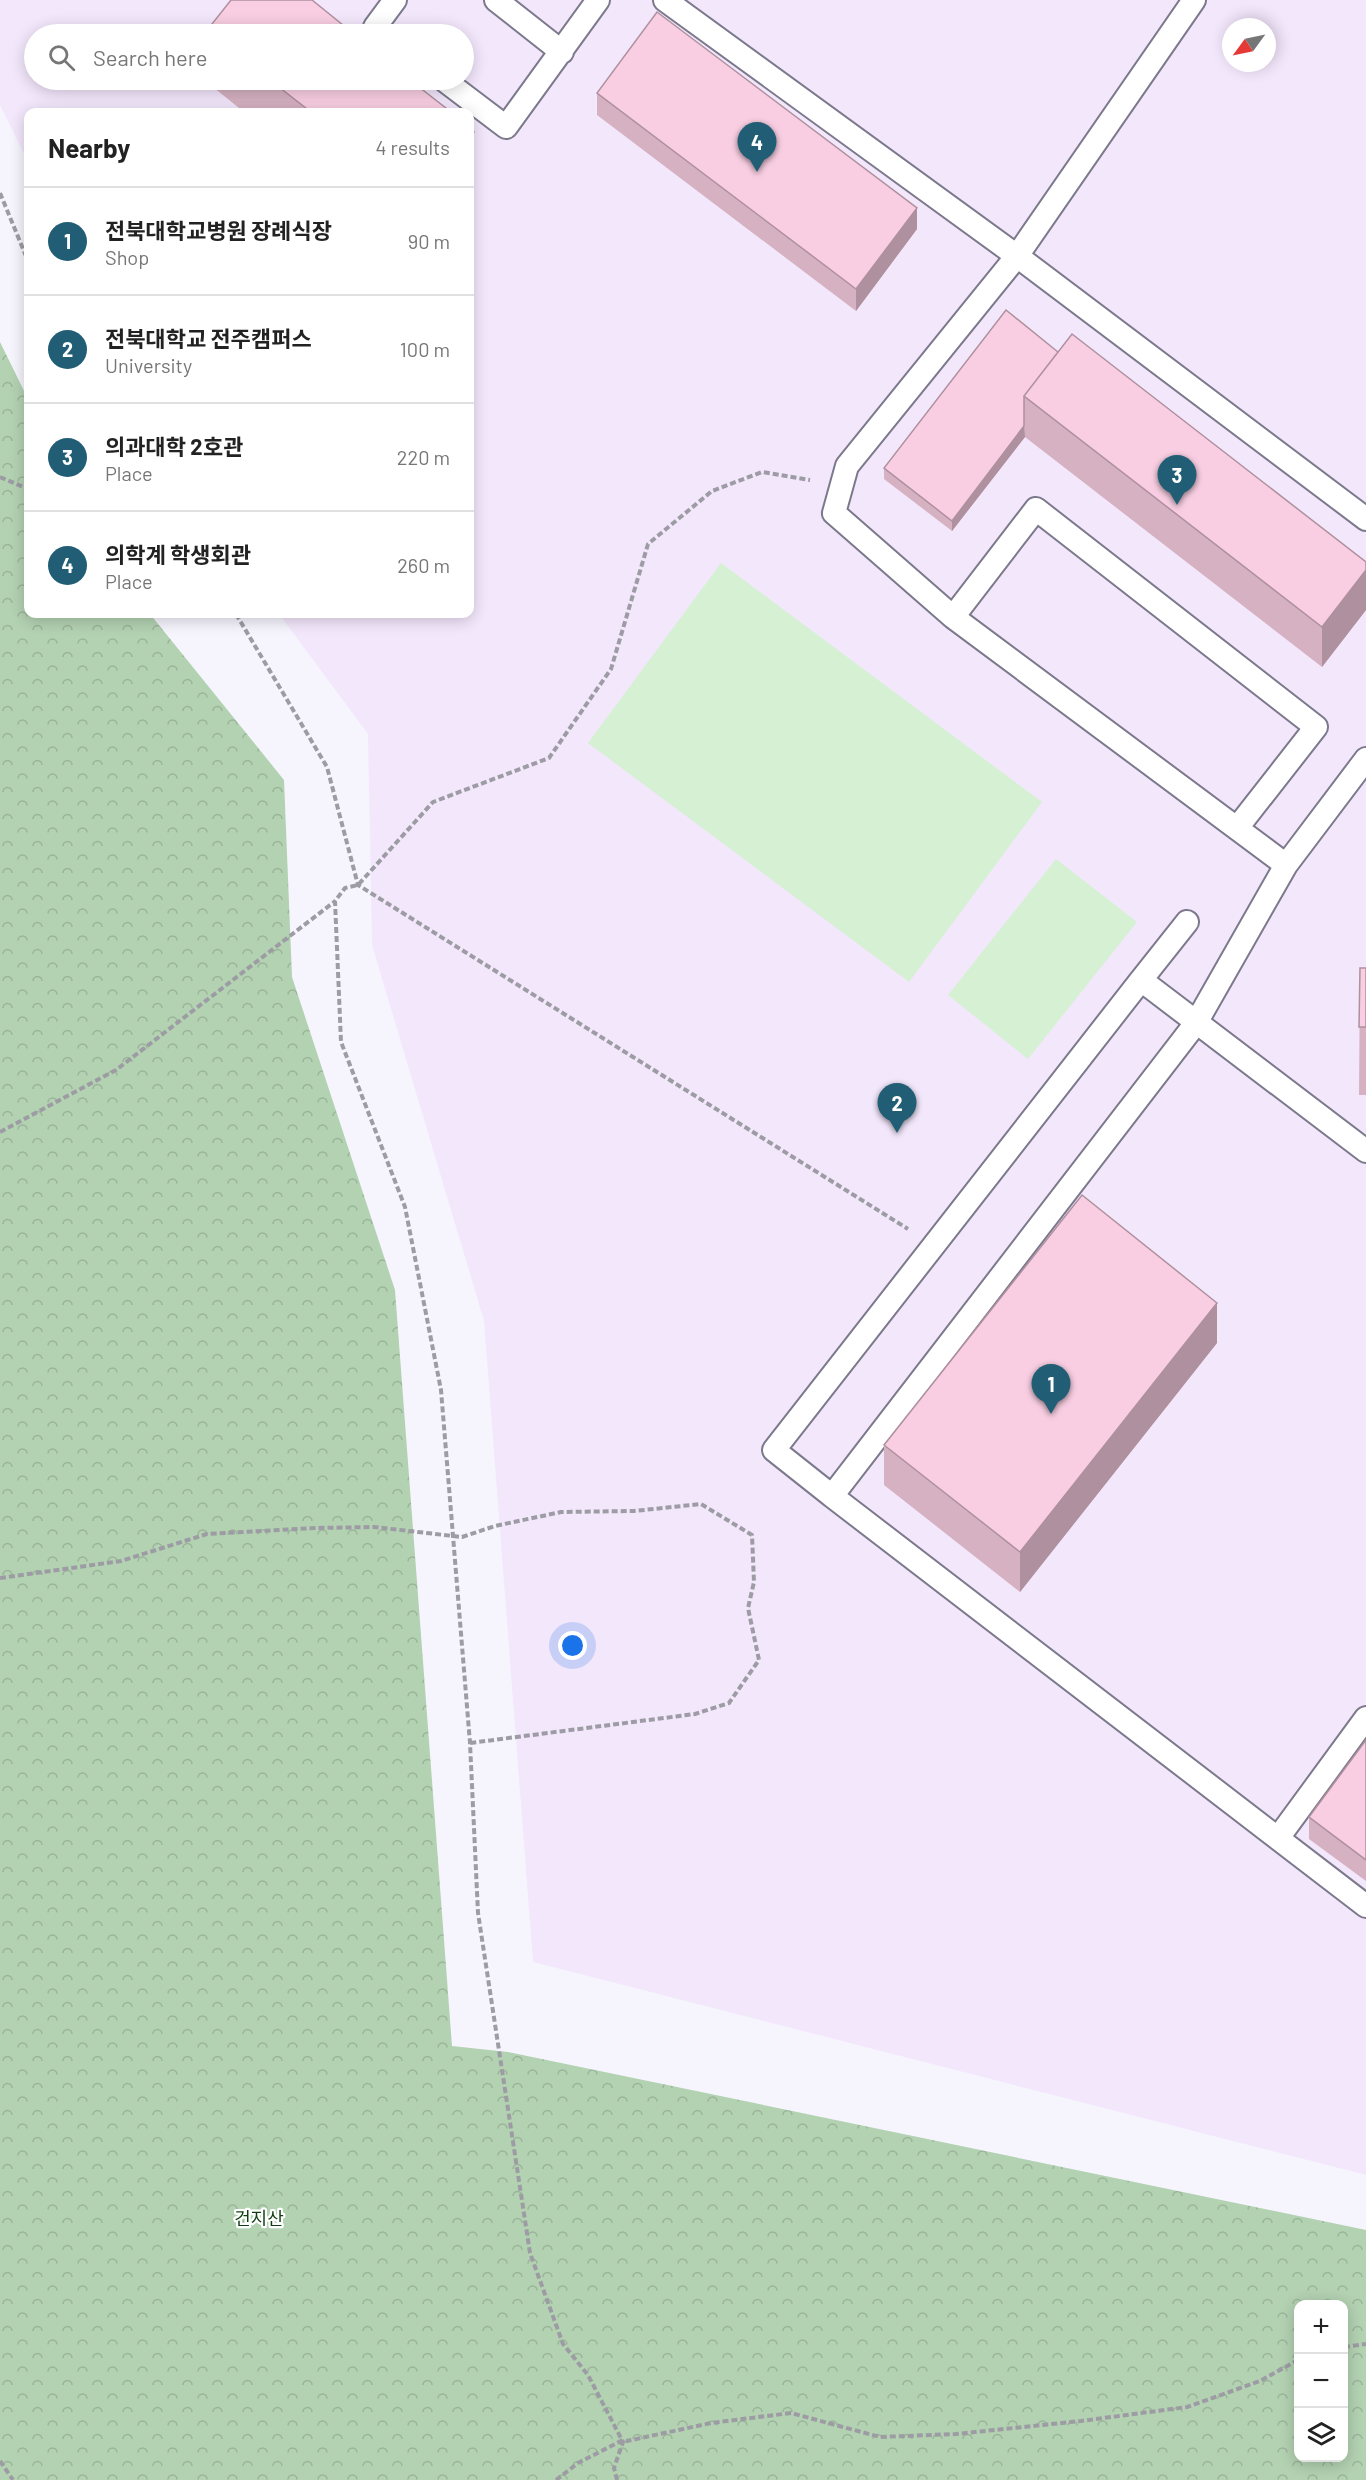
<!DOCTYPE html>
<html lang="en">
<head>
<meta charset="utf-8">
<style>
	:root { --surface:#fff; --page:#f2f2f2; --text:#222; --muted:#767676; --line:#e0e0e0; --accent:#215e75 }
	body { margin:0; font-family:Barlow,"Noto Sans KR",sans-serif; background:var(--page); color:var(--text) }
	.controls { position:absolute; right:18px; bottom:18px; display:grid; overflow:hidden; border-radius:12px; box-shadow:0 3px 15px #0003 }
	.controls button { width:54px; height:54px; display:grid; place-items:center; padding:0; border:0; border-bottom:2px solid var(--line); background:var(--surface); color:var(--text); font:30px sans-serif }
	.compass { position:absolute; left:1222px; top:18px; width:54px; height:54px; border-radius:50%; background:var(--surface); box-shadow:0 3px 15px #0003; rotate:237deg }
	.you { position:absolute; left:573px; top:1646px; width:21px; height:21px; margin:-15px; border:4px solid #fff; border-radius:50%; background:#1a73e8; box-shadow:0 0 0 9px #1a73e833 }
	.badge { display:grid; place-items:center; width:39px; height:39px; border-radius:50%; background:var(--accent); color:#fff; font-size:20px; font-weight:700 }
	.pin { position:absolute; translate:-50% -50px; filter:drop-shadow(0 2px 3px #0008) }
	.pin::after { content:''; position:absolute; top:32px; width:21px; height:18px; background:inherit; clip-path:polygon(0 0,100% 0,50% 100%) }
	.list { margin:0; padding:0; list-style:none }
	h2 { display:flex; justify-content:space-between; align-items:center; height:78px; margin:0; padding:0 24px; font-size:26px }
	h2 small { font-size:20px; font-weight:400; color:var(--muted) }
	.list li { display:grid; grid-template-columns:39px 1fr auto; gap:18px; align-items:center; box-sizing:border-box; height:108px; padding:0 24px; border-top:2px solid var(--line) }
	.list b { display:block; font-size:22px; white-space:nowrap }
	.list p { margin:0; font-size:20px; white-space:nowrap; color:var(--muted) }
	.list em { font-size:20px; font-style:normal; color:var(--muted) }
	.icon { flex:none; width:33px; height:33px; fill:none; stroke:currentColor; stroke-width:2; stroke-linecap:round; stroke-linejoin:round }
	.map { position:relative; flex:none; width:1366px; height:2480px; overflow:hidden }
	.search { position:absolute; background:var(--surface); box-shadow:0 3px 15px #0003; left:24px; top:24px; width:450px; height:66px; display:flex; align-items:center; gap:15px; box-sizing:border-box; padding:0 21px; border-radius:33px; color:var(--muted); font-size:22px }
	.panel { position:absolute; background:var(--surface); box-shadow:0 3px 15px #0003; left:24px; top:108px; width:450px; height:510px; border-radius:12px }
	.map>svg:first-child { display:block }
	.education { fill:#f3e7fc; fill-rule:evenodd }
	.forest { fill:url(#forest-crowns); fill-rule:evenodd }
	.pitch { fill:#d5f0d3 }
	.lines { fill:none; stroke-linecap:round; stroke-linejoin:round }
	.service-casing { stroke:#7c798c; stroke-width:26 }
	.path { stroke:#9d9ca4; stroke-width:4; stroke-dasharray:6 3; stroke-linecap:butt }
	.service { stroke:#fff; stroke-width:22 }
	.wall { fill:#d6b1c2 }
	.shaded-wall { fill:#ae909e }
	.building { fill:#f9cee2; stroke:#ae909e; stroke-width:1.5 }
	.labels { text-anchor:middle; stroke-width:4.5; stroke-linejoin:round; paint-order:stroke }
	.park-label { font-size:18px; fill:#103d12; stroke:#fff }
</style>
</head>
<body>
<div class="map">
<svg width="1366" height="2480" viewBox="0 0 1366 2480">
	<defs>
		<pattern id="forest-crowns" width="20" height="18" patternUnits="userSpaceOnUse" patternTransform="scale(1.5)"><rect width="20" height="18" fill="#b3d2b2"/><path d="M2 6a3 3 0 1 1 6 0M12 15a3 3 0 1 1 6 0" fill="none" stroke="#9ab499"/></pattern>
	</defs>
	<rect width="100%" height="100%" fill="#f6f5fe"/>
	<path class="education" d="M0,0H1366V2175L533,1962L484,1321L372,945L368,734L279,614H470V112H28V162L0,105ZM1231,27H1267V63H1231ZM34,34H464V80H34Z"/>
	<path class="forest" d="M0,342L28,399V614H150L284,780L292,977L395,1290L452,2046L508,2052L1366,2230V2480H0ZM1298,2304H1344V2458H1298Z"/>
	<path class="pitch" d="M721,563L1042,802L909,982L588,743Z
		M1056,859L1137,922L1028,1059L948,995Z"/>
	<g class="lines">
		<defs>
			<path id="service" d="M496,0L562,52
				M665,0L1017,256L1366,519
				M1194,0L1017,256L847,466L834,513L953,617L1286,865
				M385,34L375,27L395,0
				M444,80L506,127L598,0
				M953,617L1036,509L1316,727L1237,828
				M1366,759L1286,865L1196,1023L832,1496L1366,1906
				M1141,980L1187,922
				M832,1496L774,1450L1141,980L1366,1151
				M1278,1838L1366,1718"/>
		</defs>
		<use href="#service" class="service-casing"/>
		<path class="path" d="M0,193L28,261
			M0,477L28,489
			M236,614L327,767L358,885L908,1229
			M0,1132L116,1070L334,902
			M0,1578L121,1561L207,1534L316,1528L374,1527L462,1537L495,1526L561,1512L634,1511L701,1504L752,1535L754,1582L748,1608L759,1660L729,1703L695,1714L470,1743
			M1344,2347L1366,2344
			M0,2461L13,2480
			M556,2480L578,2463L623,2440L627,2441L711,2423L791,2413L880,2437L956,2434L1081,2421L1187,2407L1260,2381L1298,2360
			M617,2480L614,2468L623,2442L588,2375L563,2344L530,2253L478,1913L470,1743L441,1390L405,1207L341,1042L335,901L345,888L358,885L433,802L549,758L611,669L648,544L712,491L762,472L810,480"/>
		<use href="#service" class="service"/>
	</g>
	<path class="wall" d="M208,29L354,34H208Z
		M208,80H410L451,112H244L208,83Z
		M597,93L917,229L856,311L597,115Z
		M1059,352L1366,562V610L1322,667L1025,437L952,531L884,479V468Z
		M1360,968H1366V1095H1359Z
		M1217,1343L1020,1592L884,1485V1445Z
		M1366,1740V1881L1309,1839V1817Z"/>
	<path class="shaded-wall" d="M474,132V186L470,192V137Z
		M917,208V229L856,311V289Z
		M1024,426L1025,437L952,531V521Z
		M1366,570V610L1322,667V627Z
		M1217,1303V1343L1020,1592V1552Z"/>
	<path class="building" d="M231,0H312L354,34H215L208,29Z
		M657,12L917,208L856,289L597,93Z
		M270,80H410L451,112H311Z
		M470,128L474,132L470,137Z
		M1006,310L1058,352L1024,396V426L952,521L884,468Z
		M1072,334L1366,562V570L1322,627L1024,396Z
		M1360,968H1366V1027H1359Z
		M1082,1195L1217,1303L1020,1552L884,1445Z
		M1366,1740V1860L1309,1817Z"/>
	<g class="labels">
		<g class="park-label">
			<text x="259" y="2225">건지산</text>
		</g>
	</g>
</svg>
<div class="controls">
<button>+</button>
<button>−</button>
<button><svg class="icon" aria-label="layers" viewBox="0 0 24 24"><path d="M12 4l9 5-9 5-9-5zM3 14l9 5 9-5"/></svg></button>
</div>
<svg class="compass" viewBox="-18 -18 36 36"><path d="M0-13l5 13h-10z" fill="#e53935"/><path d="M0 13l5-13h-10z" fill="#767676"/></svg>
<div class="you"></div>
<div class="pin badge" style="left:1051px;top:1414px">1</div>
<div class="pin badge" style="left:897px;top:1133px">2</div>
<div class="pin badge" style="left:1177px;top:505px">3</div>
<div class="pin badge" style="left:757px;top:172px">4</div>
<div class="search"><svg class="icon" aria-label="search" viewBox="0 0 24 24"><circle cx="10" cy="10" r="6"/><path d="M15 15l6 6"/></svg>Search here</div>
<section class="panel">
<h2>Nearby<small>4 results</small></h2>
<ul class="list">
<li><span class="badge">1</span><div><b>전북대학교병원 장례식장</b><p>Shop</p></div><em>90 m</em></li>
<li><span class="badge">2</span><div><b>전북대학교 전주캠퍼스</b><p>University</p></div><em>100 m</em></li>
<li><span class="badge">3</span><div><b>의과대학 2호관</b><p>Place</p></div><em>220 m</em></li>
<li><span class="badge">4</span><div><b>의학계 학생회관</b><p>Place</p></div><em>260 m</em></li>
</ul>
</section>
</div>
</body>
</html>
